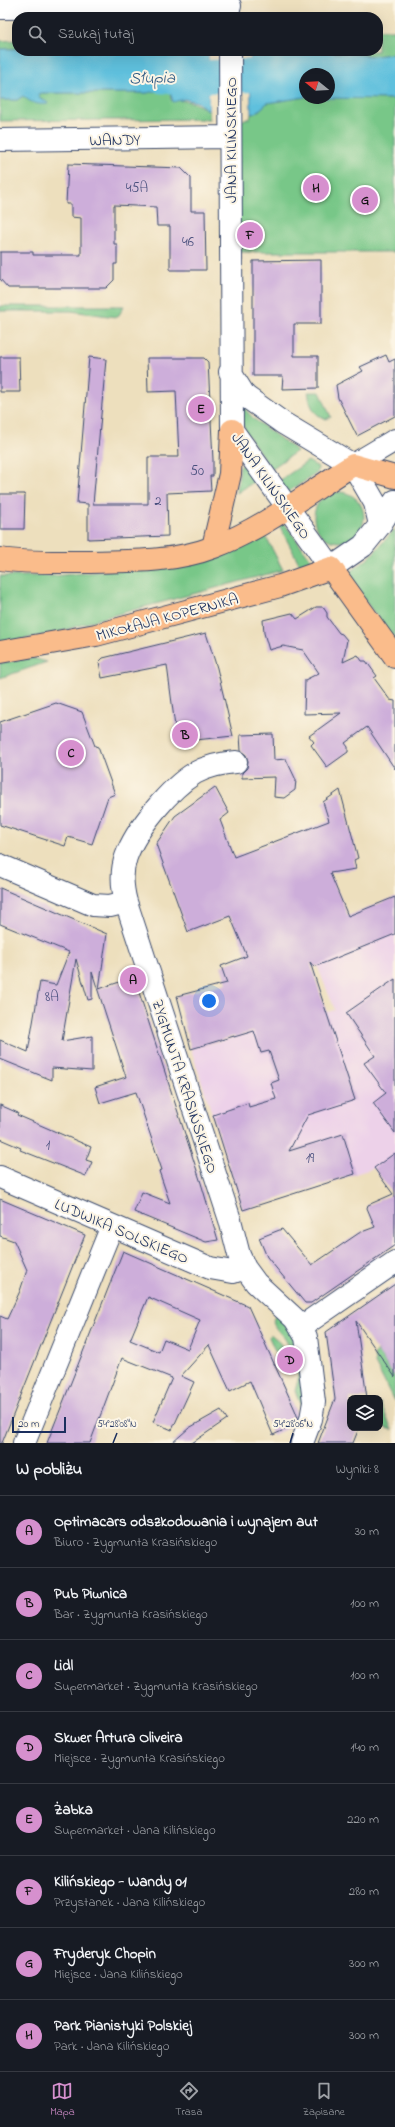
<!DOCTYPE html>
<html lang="pl">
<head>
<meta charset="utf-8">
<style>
	:root { --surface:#171b24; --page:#242831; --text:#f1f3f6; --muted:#9ea1a6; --line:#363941; --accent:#d690ce }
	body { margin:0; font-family:"Indie Flower",sans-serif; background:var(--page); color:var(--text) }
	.controls { position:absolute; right:12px; bottom:12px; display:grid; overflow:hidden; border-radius:8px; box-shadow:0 4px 16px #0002 }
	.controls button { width:36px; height:36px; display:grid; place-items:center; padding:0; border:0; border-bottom:1px solid var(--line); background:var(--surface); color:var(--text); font:20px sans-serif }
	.compass { position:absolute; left:299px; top:68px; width:36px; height:36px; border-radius:50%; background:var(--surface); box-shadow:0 4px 16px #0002; rotate:288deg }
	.scale { position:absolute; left:12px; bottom:10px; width:54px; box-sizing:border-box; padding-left:4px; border:2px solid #1b2f5e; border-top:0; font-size:11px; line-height:14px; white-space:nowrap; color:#1b2f5e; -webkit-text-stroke:3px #fcf5e5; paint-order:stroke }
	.you { position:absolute; left:209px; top:1001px; width:14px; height:14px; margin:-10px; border:3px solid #fff; border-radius:50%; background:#1a73e8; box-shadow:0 0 0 6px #1a73e833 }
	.badge { display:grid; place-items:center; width:26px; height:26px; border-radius:50%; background:var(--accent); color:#111; font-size:13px; font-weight:700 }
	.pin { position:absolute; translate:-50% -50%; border:2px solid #fff; box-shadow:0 1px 4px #0006 }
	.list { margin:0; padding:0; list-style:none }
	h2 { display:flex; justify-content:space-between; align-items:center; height:52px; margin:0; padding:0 16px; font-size:17px }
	h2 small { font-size:13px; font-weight:400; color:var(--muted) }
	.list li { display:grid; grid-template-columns:26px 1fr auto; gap:12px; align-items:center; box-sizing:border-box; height:72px; padding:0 16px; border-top:1px solid var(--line) }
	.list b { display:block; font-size:15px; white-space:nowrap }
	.list p { margin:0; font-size:13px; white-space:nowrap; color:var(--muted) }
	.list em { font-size:13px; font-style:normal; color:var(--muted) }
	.icon { flex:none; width:22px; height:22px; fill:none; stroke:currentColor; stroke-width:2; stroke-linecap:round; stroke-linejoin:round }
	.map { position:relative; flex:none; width:395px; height:1443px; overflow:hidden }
	.search { position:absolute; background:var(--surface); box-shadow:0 4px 16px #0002; left:12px; right:12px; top:12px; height:44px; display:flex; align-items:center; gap:10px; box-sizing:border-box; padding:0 14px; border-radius:16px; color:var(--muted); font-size:15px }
	.sheet { height:628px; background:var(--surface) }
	nav { display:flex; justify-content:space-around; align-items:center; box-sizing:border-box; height:56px; border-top:1px solid var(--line); background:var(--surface); font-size:11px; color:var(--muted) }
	nav a { display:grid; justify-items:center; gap:2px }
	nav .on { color:var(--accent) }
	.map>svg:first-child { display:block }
	.built { fill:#edd1e9 }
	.green { fill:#78c788; stroke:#4a7b73 }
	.water { fill:#5fc0dd; stroke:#3d789e }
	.pier { fill:#eddfbd }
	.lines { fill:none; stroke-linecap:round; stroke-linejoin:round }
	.river { stroke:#5fc0dd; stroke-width:33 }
	.building { fill:#cdaeda; fill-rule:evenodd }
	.minor-casing { stroke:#3a496c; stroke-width:24 }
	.major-casing { stroke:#3a496c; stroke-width:24 }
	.minor { stroke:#fff; stroke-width:22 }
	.major { stroke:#fabc8b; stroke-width:22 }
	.ticks { fill:none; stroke:#1b2f5e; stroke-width:1.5 }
	.labels { text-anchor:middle; stroke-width:4; stroke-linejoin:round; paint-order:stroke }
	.number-label { font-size:14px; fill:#484f7d }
	.street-label { font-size:16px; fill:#1b2f5e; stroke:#fcf5e5 }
	.water-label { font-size:17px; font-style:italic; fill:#2f5a84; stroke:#fcf5e5 }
	.ticks-label { font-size:10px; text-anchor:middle; fill:#1b2f5e; stroke:#fcf5e5; stroke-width:4; stroke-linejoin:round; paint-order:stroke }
</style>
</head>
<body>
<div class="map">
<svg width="395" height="1443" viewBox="0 0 395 1443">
	<rect width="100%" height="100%" fill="#fcf5e5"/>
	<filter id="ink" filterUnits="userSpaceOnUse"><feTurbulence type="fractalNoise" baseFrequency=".025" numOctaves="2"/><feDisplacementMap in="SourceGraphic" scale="8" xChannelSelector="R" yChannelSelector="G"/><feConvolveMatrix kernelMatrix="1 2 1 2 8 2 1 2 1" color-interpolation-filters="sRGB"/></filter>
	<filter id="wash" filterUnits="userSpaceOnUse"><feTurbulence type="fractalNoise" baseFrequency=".012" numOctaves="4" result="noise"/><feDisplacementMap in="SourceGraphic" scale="16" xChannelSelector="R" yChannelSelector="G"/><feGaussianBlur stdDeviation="0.9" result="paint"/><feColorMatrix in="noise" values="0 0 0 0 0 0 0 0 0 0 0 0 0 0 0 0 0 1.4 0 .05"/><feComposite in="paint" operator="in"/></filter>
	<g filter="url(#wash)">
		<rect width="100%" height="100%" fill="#eddfbd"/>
		<path class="built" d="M395,916V1197L374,1168L243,1210L191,1049L335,1010L317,965Z"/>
		<path class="green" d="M378,30H395V54L373,56L315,51H378Z
			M17,40V49H0V41Z
			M160,90L170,91L171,100C189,101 193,101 209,111V119L0,121V100H17L23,96L44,104L47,103L40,98L38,94L41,93H147Z
			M305,97L395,99V252H238V123L245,119H250L251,114L256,113L267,103Z
			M0,306H124L118,317H116L71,311H0Z
			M308,392H320L331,417L326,419C312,414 311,406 308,392Z
			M242,406L254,419L297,451L271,469L246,432L241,420Z
			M308,461L318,467L317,473L288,492L279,481Z
			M243,465L255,481L237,493L240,466Z
			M314 517a25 25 0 1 1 50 0a25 25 0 1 1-50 0Z
			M284,523L312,561L300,565L279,525Z
			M395,529V640L345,575L369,558Z
			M265,535L283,570L99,619L56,633L0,643V576H53L96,572L230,551Z
			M32,658L47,662L0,678V663Z
			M276,1314L279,1315L292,1334L298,1347L295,1353L289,1352C289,1348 288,1343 285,1339C280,1332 268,1324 276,1314Z
			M270,1334C277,1338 287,1350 285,1358L282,1360L278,1358L269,1337Z
			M377,1351L395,1377L394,1401L375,1363L374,1355Z
			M296,1363H300L306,1409H302L295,1391L298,1380Z
			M380,1402L392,1430L380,1425Z"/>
		<path class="water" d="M0,49H17V51H209V111L197,102L184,99L173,102L170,91L160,90L147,93H41L38,94L40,98L46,101L48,104C37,105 31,103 23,96L17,100H0Z
			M250,51H315L373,56L395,54V99L325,98H329V74H305V97L267,103L256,113L251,114Z"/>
		<path class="pier" d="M209,51H211V111L209,113Z
			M248,51H250V116L249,114Z"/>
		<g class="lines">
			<path class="river" d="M163,77L305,75"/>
		</g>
		<g id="blocks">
			<path class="building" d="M68,164L181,168L191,178V211H205L206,270H170V226H157L156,207L114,205V244H117V264H114V280L106,288H8L0,279V252H33V255H81V218L71,217V204H66Z
				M321,260V324H294V356H318V388L282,389L283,376H253V261Z
				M386,355L389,362L395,359V416L357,436L338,398L336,385L363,371L360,367Z
				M0,357H19L20,392H0Z
				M89,357L106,359L93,504H148V457H179L176,391L148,392L147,358H204L208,362L213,460V476H210L211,491L167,493L168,536L88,539V504L77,503Z
				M0,494H25L24,529H0Z
				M316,607H323L327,613V617L339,633L342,634L347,640L343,662L358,655L362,661H366L377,676L374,678L390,700L395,701V769L367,727L345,743L348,747V752L327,767L311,745L314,742L309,736L341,713L304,714L305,680L319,673L303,650L283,646L269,650L264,633L263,620L292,613L297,619Z
				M206,633L217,668L233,736L177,742L167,665L102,678L99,662L103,658Z
				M56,703L82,712L95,746L98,747L115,794L108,797L92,844L68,837L65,846L0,825V722Z
				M273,734L274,760L286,759L296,780L295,790L284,798L274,797L275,777L242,778V773L247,768L248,761L246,755L241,751L240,735Z
				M215,787L229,813L220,820L234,857L329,821L323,802L340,790L358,858L354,860L356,869L330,873L348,916L395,897V934L314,967L310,962L355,1100L308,1115L289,1151L343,1134L355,1174L243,1210L213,1115L248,1103L249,1107L276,1099L271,1083L279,1080L269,1051L261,1053L254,1031L234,1037V1036L191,1049L177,996L227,983L221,966L247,956L230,916L188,932L156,844L175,816Z
				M0,888L107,934L99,989L134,977L201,1183L218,1240L206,1242L134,1212L142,1192L170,1203L159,1171L162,1170L136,1092L100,1103L95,1087L126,1077L92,972V999L88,1000L76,959L62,1041L92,1036V1071L52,1068V1080L0,1059V1040L28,1052L40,982L56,985L69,952L0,924Z
				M395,979V1133L373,1103L386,1093L364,1063L375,1056L346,1013Z
				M0,1105L18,1113L17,1115L91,1147L86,1160L92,1162L86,1176L20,1150L21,1148L0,1139Z
				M395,1153V1245L311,1303H305L267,1257L259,1238L282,1229L312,1265L359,1233L375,1227L367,1208L368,1205L393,1194L374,1168Z
				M0,1199L85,1235L2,1443H0V1316L7,1319L20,1291L27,1270L14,1241L0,1236Z
				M123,1251L248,1306L295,1410L298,1418L295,1425L273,1435L250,1381L230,1391L209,1345L181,1376L194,1382L172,1430L153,1422L172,1378L122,1358L90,1443H47ZM148,1297L200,1320L188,1349L164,1339L159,1352L130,1340Z
				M395,1284V1377L356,1321L367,1398H350V1428H359L353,1443H318L335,1399L326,1332Z
				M221,1410L227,1419L192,1443H172L189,1428Z"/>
		</g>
	</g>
	<g filter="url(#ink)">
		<use href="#blocks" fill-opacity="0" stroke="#3a496c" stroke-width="1"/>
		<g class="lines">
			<defs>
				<path id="minor" d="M0,8L230,6
					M230,51L232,430L331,568L363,546L380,525L395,501
					M0,140L230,137
					M230,372L245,396L283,423L353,465L375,503L380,525
					M353,465L395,440
					M236,762C222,763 208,766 195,773C170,788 136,829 126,857C121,871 122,887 126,902L230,1220L239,1255L245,1268L256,1283L295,1319L306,1337L314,1402L311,1419L302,1443
					M0,865L93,905L110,906L126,902
					M0,1177L210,1268L233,1272L245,1268
					M301,1327L395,1262
					M24,1443L112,1226"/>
				<path id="major" d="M213,547L230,474L232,430
					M0,559C27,563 55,562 82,562C127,561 172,563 214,547C264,528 308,493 353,465L395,477
					M0,652L96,635L280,586L331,568L395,657"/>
			</defs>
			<use href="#minor" class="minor-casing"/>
			<use href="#major" class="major-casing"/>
			<use href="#minor" class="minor"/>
			<use href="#major" class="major"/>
		</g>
	</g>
	<path class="ticks" d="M113,1443L117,1433M290,1443L293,1433"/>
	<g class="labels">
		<g class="number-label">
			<text x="137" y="192">45A</text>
			<text x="188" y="246">46</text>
			<text x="197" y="475">50</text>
			<text x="158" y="505">2</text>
			<text x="52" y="1001">8A</text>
			<text x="48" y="1149">1</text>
			<text x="310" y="1162">19</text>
		</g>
		<g class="street-label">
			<text transform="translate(115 139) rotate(-1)" y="6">WANDY</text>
			<text transform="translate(230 140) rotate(-90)" y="6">JANA KILIŃSKIEGO</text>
			<text transform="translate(272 485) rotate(55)" y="6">JANA KILIŃSKIEGO</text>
			<text transform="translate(167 616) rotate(-15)" y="6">MIKOŁAJA KOPERNIKA</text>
			<text transform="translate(186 1086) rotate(72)" y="6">ZYGMUNTA KRASIŃSKIEGO</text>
			<text transform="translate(122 1230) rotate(23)" y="6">LUDWIKA SOLSKIEGO</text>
		</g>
		<g class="water-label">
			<text transform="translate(152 77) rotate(-1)" y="6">Słupia</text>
		</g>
	</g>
	<g class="ticks-label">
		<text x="117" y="1427">54°28'08"N</text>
		<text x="293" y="1427">54°28'06"N</text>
	</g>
</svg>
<div class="controls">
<button><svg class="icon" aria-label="layers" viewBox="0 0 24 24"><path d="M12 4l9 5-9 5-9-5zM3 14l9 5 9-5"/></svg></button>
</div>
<svg class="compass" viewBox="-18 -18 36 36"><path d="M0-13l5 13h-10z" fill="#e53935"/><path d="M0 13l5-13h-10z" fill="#9ea1a6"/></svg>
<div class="scale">20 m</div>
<div class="you"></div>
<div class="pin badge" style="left:133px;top:980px">A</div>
<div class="pin badge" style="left:185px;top:735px">B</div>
<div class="pin badge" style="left:71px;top:753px">C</div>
<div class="pin badge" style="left:290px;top:1360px">D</div>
<div class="pin badge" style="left:201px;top:409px">E</div>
<div class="pin badge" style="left:250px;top:235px">F</div>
<div class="pin badge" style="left:365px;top:200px">G</div>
<div class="pin badge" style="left:316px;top:188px">H</div>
<div class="search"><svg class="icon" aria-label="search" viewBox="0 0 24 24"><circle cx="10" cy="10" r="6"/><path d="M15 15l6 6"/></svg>Szukaj tutaj</div>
</div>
<section class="sheet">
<h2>W pobliżu<small>Wyniki: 8</small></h2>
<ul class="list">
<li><span class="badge">A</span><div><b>Optimacars odszkodowania i wynajem aut</b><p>Biuro · Zygmunta Krasińskiego</p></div><em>30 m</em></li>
<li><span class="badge">B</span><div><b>Pub Piwnica</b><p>Bar · Zygmunta Krasińskiego</p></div><em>100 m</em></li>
<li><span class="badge">C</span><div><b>Lidl</b><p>Supermarket · Zygmunta Krasińskiego</p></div><em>100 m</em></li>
<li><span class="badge">D</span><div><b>Skwer Artura Oliveira</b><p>Miejsce · Zygmunta Krasińskiego</p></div><em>140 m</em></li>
<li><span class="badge">E</span><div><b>Żabka</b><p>Supermarket · Jana Kilińskiego</p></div><em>220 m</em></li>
<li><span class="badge">F</span><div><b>Kilińskiego - Wandy 01</b><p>Przystanek · Jana Kilińskiego</p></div><em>280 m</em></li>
<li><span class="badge">G</span><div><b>Fryderyk Chopin</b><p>Miejsce · Jana Kilińskiego</p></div><em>300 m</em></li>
<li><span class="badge">H</span><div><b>Park Pianistyki Polskiej</b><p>Park · Jana Kilińskiego</p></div><em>300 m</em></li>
</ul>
</section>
<nav>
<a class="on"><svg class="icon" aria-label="map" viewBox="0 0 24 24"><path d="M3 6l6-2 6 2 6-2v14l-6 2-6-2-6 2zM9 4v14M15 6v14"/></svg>Mapa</a>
<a><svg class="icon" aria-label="directions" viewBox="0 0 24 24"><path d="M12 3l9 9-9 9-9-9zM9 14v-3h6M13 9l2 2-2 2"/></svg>Trasa</a>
<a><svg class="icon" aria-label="saved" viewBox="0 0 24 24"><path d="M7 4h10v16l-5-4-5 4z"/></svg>Zapisane</a>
</nav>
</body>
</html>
